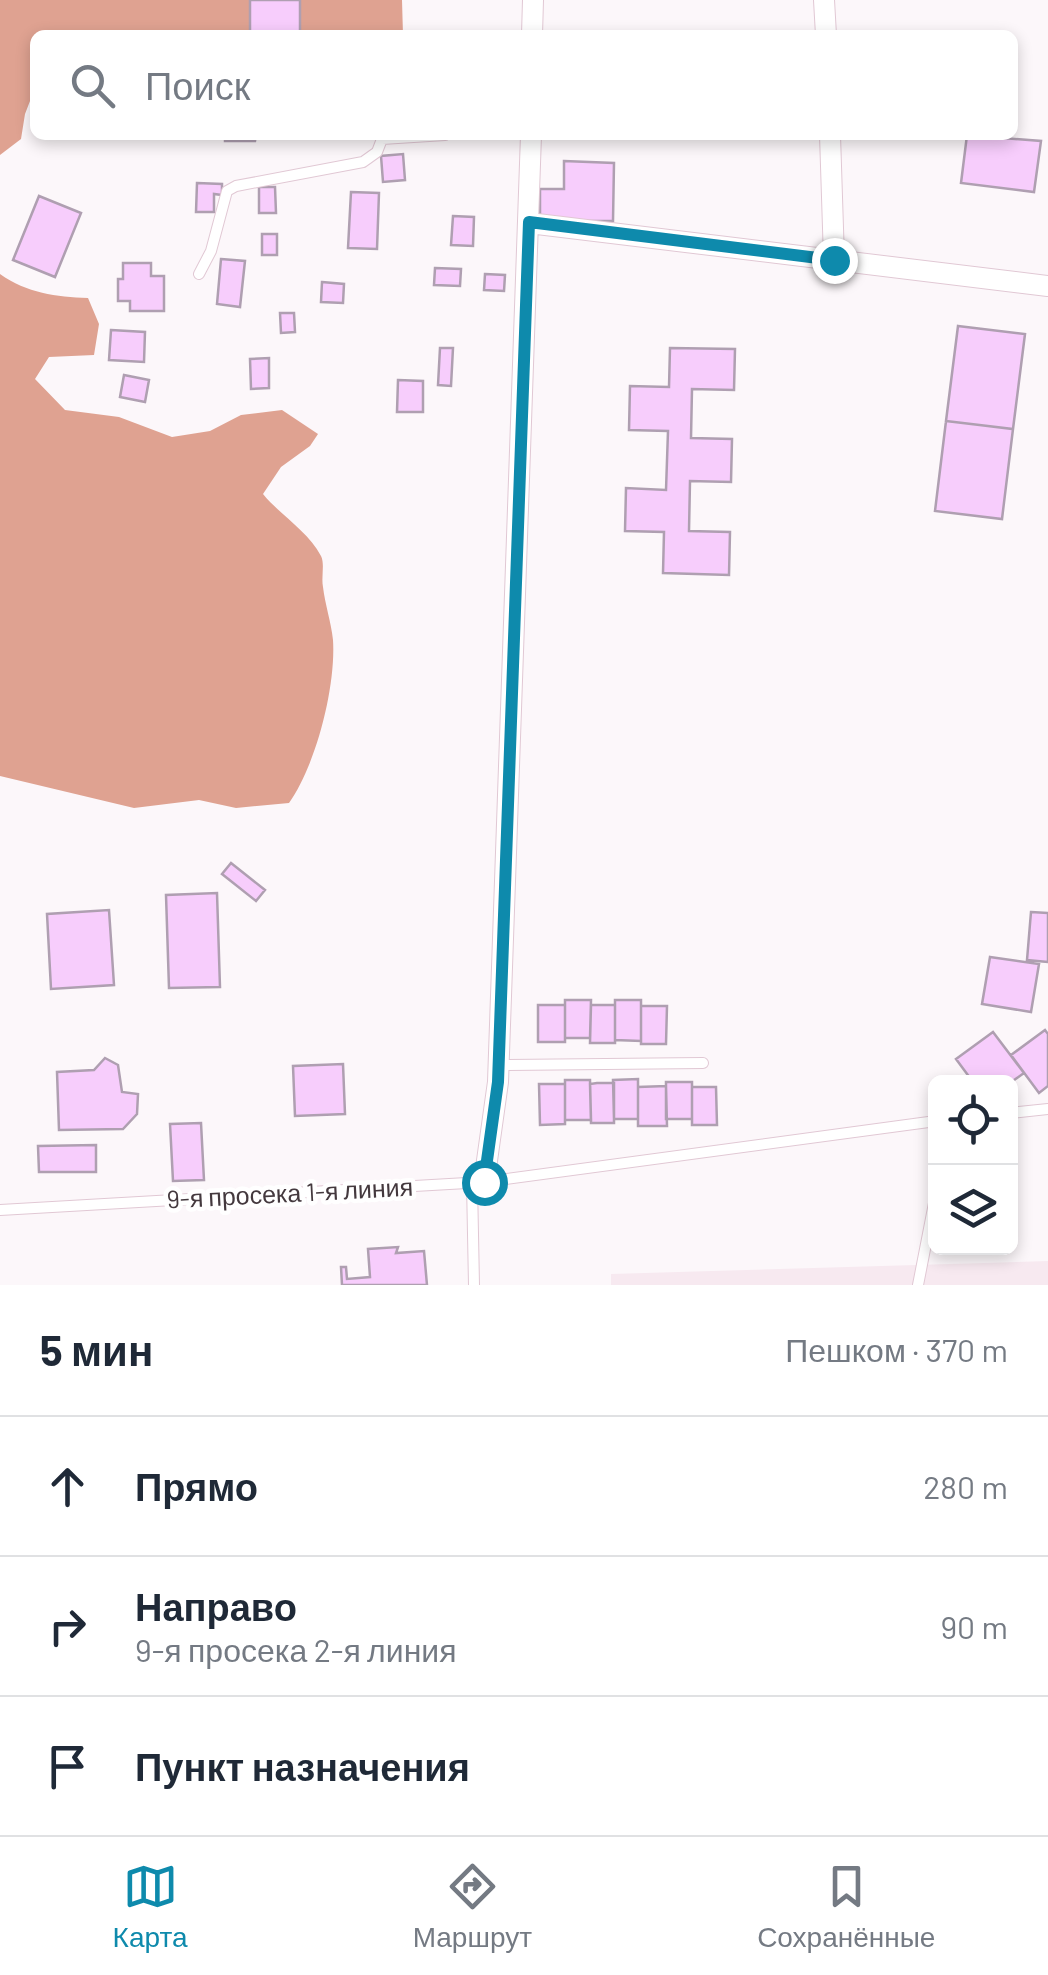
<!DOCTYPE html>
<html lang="ru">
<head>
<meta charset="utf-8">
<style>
	:root { --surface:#fff; --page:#f6f6f7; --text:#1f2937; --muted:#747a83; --line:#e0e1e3; --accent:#0e8aac }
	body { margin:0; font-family:Barlow,sans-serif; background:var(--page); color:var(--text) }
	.controls { position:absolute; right:30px; bottom:30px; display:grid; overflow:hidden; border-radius:15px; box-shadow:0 5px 15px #0003 }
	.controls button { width:90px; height:90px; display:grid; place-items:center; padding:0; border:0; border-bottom:2px solid var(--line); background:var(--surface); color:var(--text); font:50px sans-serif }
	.stop { position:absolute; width:30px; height:30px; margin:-22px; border:8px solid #0e8aac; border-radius:50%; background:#fff }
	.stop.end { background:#0e8aac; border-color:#fff; box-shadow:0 2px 10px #0008 }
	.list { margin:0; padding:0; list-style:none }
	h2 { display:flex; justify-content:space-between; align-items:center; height:130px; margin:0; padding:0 40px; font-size:42px }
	h2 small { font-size:32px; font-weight:400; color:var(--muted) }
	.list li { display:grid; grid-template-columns:65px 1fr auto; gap:30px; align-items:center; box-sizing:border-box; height:140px; padding:0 40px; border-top:2px solid var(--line) }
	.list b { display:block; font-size:38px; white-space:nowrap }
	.list p { margin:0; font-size:32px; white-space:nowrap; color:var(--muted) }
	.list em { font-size:32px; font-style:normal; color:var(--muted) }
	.icon { flex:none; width:55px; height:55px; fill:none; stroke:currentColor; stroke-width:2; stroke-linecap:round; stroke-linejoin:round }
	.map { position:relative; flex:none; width:1048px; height:1285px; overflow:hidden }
	.search { position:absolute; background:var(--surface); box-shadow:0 5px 15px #0003; left:30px; right:30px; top:30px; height:110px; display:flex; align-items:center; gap:25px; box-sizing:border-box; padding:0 35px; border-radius:15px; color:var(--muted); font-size:38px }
	.sheet { height:550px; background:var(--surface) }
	nav { display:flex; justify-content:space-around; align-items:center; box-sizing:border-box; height:140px; border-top:2px solid var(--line); background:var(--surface); font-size:28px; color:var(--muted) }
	nav a { display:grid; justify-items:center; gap:5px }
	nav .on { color:var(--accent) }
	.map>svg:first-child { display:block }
	.built { fill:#f7e9f0 }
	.forest { fill:#dfa291 }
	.building { fill:#f7cdfc; stroke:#af9fb1; stroke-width:2.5 }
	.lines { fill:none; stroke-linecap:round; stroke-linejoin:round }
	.lane-casing { stroke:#e1c8d4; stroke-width:12 }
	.street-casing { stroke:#e1c8d4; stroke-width:22 }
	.lane { stroke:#fff; stroke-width:10 }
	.street { stroke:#fff; stroke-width:20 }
	.route { stroke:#0e8aac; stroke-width:12 }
	.labels { text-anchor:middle; stroke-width:9; stroke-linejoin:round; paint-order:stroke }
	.street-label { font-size:25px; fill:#44393e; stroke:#fff }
</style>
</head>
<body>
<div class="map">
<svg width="1048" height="1285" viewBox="0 0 1048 1285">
	<rect width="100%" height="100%" fill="#fcf7fa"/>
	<path class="built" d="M1048,1261V1285H611V1274Z"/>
	<path class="forest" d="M0,0H402L403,35L353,32L148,35L76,30L69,35H35V88L25,114L21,139L0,155Z
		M0,274C27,293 56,297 88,298L99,324L94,355L49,357L35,379L65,410L119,417L172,437L210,431L241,415L282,410L318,434L310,446L281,467L263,494C280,515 308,531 321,556C325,564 321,577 323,587C325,604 331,622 333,640C336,687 316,765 289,803L236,808L199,800L134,808L0,776Z"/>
	<path class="building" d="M250,0H300V35H250Z
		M225,135H256L255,141H225Z
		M967,135L1041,141L1034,192L961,183Z
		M403,154L405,180L383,182L381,156Z
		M564,161L614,163L613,221H540V189H564Z
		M197,183L222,184V195L214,194V212H196Z
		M259,187H275L276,213H259Z
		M351,192L379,193L377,249L348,248Z
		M39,196L81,213L55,277L13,260Z
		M453,216L474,217L473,246L451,245Z
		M262,234H277V255H262Z
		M221,259L245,261L240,307L217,304Z
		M123,263H151V276H164V311H130V301H118V279H123Z
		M435,268L461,269L460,286L434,285Z
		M485,274L505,275L504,291L484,290Z
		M322,282L344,284L343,303L321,302Z
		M280,313H294L295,332L281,333Z
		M958,326L1025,334L1013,429L946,421Z
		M111,330L145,332L144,362L109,360Z
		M440,348H453L451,386L438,385Z
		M670,348L735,349L734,390L692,389L691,438L732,439L731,482L690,481L689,531L730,532L729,575L663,573L664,532L625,531L626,488L666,490L668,431L629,430L630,386L669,387Z
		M269,358V388L251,389L250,359Z
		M124,375L149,380L145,402L120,397Z
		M398,380L423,381V412H397Z
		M946,421L1013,429L1002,519L935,511Z
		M231,863L265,890L256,901L222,874Z
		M217,893L220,987L169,988L166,895Z
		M109,910L114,985L51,989L47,914Z
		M1031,912L1048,913V962L1027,960Z
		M990,957L1039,964L1031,1012L982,1004Z
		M565,1000H591L590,1038H565Z
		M615,1000H641V1041L615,1040Z
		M538,1005H565V1042H538Z
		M591,1005H615V1043H590Z
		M641,1006H667L666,1044H641Z
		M1045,1030L1048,1034V1086L1039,1093L1011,1055Z
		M993,1032L1024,1073L1010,1083L973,1082L956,1059Z
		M105,1058L118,1065L122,1092L138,1094L137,1114L123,1129L59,1130L57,1072L94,1070Z
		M343,1064L345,1114L295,1116L293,1066Z
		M638,1079V1119H614L613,1080Z
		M565,1080H590L591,1120H565Z
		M666,1082H692V1119H666Z
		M597,1083H614V1123H591L590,1084Z
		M539,1084H565V1124L540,1125Z
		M666,1086L667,1126H638V1087Z
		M692,1087H716L717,1125H692Z
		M201,1123L204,1180L173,1181L170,1124Z
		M96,1145V1172H39L38,1146Z
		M398,1247L396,1253L424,1251L427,1285H342L341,1267H346L347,1279L370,1277L368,1249Z"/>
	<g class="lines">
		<defs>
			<path id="lane" d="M199,274L211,251L227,191L236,186L363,162L377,152L382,139L445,135
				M499,1065L703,1063
				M1010,1113L1048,1109
				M472,1183L474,1285
				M0,1210L484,1182L936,1121
				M918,1285L936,1193"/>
			<path id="street" d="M824,0L826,35
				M532,35L533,0
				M830,135L834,259
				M529,223L1048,286
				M484,1182L498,1082L531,135"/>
		</defs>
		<use href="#lane" class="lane-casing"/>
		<use href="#street" class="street-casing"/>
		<use href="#lane" class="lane"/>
		<use href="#street" class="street"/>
	</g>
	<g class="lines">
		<path class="route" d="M484,1182L498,1082L529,222L834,260"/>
	</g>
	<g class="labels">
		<g class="street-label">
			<text transform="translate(290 1193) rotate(-3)" y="9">9-я просека 1-я линия</text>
		</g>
	</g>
</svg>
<div class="controls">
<button><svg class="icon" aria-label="locate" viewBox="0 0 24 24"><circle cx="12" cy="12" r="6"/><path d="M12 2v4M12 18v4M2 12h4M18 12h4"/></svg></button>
<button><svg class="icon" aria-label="layers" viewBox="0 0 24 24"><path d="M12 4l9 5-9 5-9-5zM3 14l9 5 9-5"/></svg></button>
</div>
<div class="stop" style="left:484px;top:1182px"></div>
<div class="stop end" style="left:834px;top:260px"></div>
<div class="search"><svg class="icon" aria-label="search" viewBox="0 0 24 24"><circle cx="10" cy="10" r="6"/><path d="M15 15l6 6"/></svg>Поиск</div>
</div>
<section class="sheet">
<h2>5 мин<small>Пешком · 370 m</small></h2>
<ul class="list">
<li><svg class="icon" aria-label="ahead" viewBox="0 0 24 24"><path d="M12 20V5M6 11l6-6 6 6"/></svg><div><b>Прямо</b></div><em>280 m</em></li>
<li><svg class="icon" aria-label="right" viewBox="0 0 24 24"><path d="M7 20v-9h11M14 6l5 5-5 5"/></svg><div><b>Направо</b><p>9-я просека 2-я линия</p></div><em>90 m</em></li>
<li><svg class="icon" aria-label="arrive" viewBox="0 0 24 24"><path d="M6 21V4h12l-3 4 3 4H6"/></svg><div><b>Пункт назначения</b></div></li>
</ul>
</section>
<nav>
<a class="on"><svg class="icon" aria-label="map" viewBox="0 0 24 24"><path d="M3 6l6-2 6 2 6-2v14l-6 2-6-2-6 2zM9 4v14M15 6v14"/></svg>Карта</a>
<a><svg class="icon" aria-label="directions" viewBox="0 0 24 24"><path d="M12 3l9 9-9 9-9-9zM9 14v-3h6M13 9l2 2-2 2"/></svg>Маршрут</a>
<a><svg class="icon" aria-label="saved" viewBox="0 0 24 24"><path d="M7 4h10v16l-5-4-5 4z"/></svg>Сохранённые</a>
</nav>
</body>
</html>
